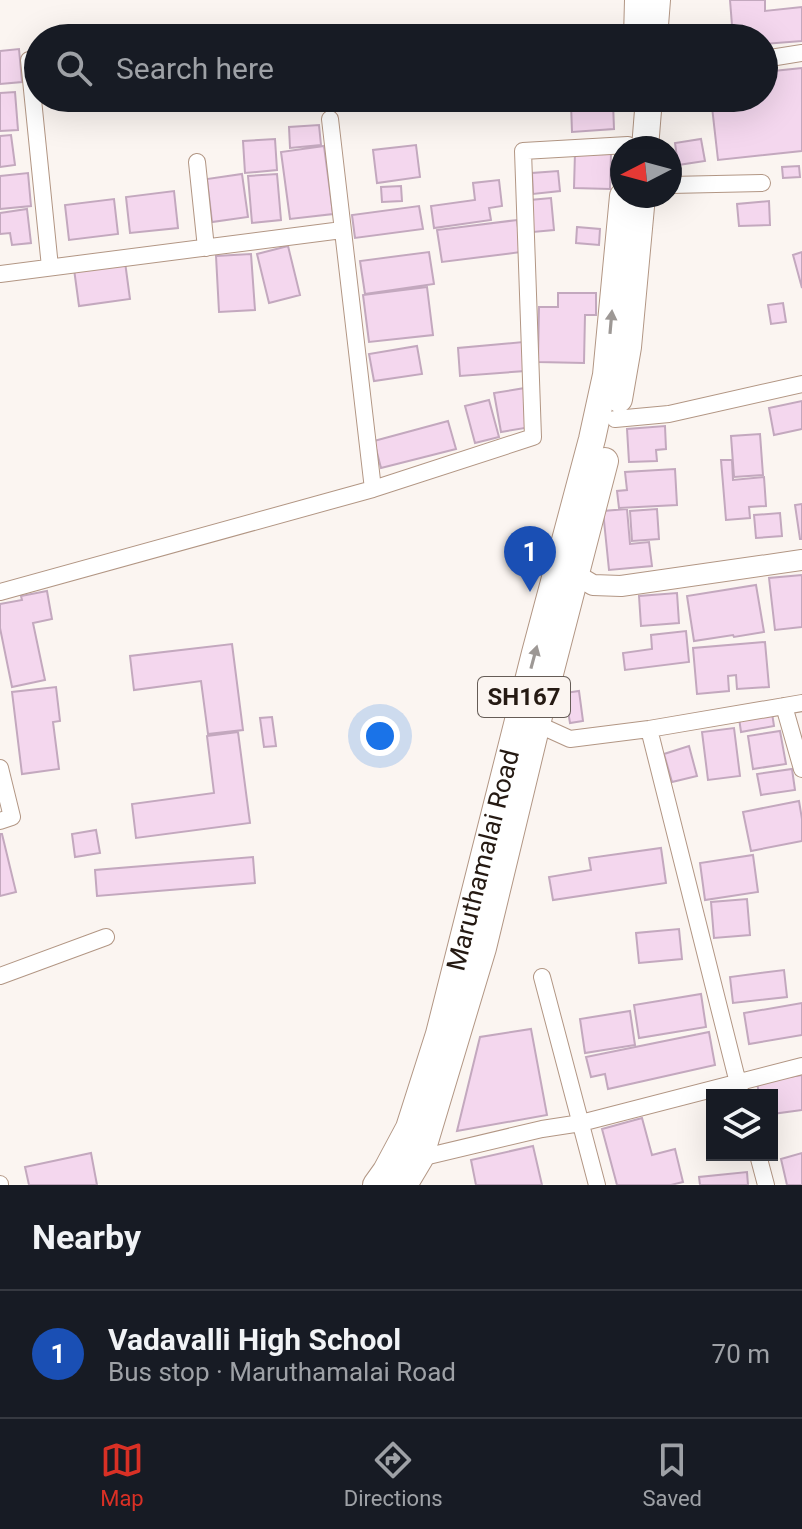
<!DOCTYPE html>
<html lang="en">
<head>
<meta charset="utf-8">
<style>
	:root { --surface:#171b24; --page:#242831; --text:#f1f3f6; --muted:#9ea1a6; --line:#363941; --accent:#d93025 }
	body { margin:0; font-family:Roboto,sans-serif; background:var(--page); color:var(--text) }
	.controls { position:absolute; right:24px; bottom:24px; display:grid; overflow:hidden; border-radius:0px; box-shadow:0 8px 32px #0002 }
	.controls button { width:72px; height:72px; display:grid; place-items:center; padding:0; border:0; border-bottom:2px solid var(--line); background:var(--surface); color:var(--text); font:40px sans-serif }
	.compass { position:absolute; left:610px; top:136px; width:72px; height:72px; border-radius:50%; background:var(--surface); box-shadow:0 8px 32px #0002; rotate:264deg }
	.you { position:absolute; left:380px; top:736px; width:28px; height:28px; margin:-20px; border:6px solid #fff; border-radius:50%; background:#1a73e8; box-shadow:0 0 0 12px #1a73e833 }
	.badge { display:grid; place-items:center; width:52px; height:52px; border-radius:50%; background:var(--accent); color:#fff; font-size:26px; font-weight:700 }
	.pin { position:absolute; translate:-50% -66px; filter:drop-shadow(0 2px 4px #0008) }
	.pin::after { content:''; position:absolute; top:42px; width:28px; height:24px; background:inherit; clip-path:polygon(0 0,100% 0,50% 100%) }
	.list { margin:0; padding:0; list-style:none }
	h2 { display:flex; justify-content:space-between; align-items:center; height:104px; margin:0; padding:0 32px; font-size:34px }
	h2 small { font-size:26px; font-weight:400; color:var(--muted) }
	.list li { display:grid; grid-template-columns:52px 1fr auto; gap:24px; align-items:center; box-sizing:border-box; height:128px; padding:0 32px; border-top:2px solid var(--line) }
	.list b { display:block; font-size:30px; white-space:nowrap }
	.list p { margin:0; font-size:26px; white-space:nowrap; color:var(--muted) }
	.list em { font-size:26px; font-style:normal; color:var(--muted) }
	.icon { flex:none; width:44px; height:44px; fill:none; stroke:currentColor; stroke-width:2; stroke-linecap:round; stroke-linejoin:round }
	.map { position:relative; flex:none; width:802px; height:1185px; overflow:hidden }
	.search { position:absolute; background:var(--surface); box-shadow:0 8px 32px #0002; left:24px; right:24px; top:24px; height:88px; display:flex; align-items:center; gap:20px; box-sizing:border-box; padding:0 28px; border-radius:44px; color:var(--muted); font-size:30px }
	.sheet { height:232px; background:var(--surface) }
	nav { display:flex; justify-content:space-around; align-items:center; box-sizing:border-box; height:112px; border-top:2px solid var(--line); background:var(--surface); font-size:22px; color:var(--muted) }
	nav a { display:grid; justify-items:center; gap:4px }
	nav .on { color:var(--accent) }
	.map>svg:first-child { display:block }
	.building { fill:#f4d7ee; stroke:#c3a8be; stroke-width:2 }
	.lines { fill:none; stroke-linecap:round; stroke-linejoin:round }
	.minor-casing { stroke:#b29684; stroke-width:18 }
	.tertiary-casing { stroke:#b29684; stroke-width:22 }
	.primary-casing { stroke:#b29684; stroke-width:28 }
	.minor { stroke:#fff; stroke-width:16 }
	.tertiary { stroke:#fff; stroke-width:20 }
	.primary { stroke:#fff; stroke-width:26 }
	.oneway { fill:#9d9895 }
	.labels { text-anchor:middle; stroke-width:6; stroke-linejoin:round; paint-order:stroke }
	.shield { fill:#fbf5f1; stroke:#655c56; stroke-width:2 }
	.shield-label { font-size:24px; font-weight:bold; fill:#251a13 }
	.street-label { font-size:26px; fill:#251a13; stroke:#fbf5f1 }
</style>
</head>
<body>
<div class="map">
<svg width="802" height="1185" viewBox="0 0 802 1185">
	<rect width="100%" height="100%" fill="#fbf5f1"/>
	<path class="building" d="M730,0H765V11L802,7V41L764,44V38H733Z
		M19,49L22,82L0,84V51Z
		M802,68V151L718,160L711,98H764V72Z
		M15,92L18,130L0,131V93Z
		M613,102L614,129L572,132L571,104Z
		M319,125L321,145L290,148L289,127Z
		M11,135L15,165L0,167V136Z
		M275,139L277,170L245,173L243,141Z
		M701,139L705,161L678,165L675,143Z
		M416,145L420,177L377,183L373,150Z
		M324,146L333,214L290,219L281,152Z
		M575,152L611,153L610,189L574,188Z
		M799,166L800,177L783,178L782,167Z
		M558,171L560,191L533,194L532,173Z
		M28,173L31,206L0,209V176Z
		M242,174L248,217L212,222L207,179Z
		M277,174L281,220L252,223L248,176Z
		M499,180L502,206L489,208L491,220L434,228L431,206L475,200L473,183Z
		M401,186L402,201L382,202L381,187Z
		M174,191L178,228L130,233L126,197Z
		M551,198L554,230L533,232L530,200Z
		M114,199L118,234L69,240L65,205Z
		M769,201L770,225L739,226L737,204Z
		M419,206L423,229L355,238L352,215Z
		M27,209L31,243L12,245L10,233L0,234V213Z
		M517,220L521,252L442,262L437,230Z
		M577,227L600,229L599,245L576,243Z
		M288,246L300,295L269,303L257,254Z
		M429,252L434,284L365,294L360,261Z
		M802,252V288L793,255Z
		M251,254L255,310L219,312L216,256Z
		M125,262L130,299L79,306L74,269Z
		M427,287L433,335L369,342L363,295Z
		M558,293H596V315H585L584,363L538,362L539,307H558Z
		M783,303L786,322L771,324L768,305Z
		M523,342L525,371L460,376L458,348Z
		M417,346L422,374L374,381L369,354Z
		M525,388L531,427L501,432L494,393Z
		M489,400L499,437L475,443L465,406Z
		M802,401V429L774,435L769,408Z
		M448,421L456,449L381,468L374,441Z
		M665,426L666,449L656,450L657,461L629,462L627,429Z
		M760,434L763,475L734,477L731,436Z
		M721,460H732L733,480L764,477L766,506L749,507L750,518L726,520Z
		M675,469L677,505L619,508L617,491L627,490L625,472Z
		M802,504V539H800L795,505Z
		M627,509L630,544L649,542L652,566L609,570L603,511Z
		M657,509L659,539L632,541L630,511Z
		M780,513L782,536L756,538L754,515Z
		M802,575V627L775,630L769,578Z
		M756,585L764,632L734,637L733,635L694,641L687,596Z
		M47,591L52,619L33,623L45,680L12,687L0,628V604L22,600L21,596Z
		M677,593L679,623L641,626L639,596Z
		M686,631L689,662L625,670L623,653L652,649L651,635Z
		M765,642L769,687L737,689L736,675L728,676L729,691L697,694L693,648Z
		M232,644L243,730L208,734L201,681L134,690L130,656Z
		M56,687L60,721L53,722L59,769L22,774L12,692Z
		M579,691L583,721L570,723L565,693Z
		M772,713L774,726L741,732L739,718Z
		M272,717L276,746L264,747L260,718Z
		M734,728L740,776L708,780L702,732Z
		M780,731L786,764L753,769L748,736Z
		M238,732L250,823L136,838L132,804L214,793L207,736Z
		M689,746L697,776L672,782L664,754Z
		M792,769L795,790L761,795L757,774Z
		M799,801L802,819V841L751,851L743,812Z
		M96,830L100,853L75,857L72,834Z
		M0,834H2L16,892L0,896Z
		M661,848L666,883L553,900L549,877L591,870L589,858Z
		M753,855L758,892L705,900L700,863Z
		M253,857L255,883L97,896L95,870Z
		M747,899L750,935L714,938L711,902Z
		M679,929L682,959L639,963L636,933Z
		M784,970L787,997L733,1003L730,977Z
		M701,994L706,1027L639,1038L634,1005Z
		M802,1003V1035L749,1044L744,1013Z
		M630,1011L635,1045L585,1053L580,1019Z
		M531,1029L547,1115L457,1131L480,1037Z
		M709,1032L715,1065L608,1089L605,1074L591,1077L586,1057Z
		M802,1075V1110L772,1114V1095H759L757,1082Z
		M642,1118L652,1155L675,1149L683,1182L671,1185H617L602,1129Z
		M533,1146L542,1185H476L471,1160Z
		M91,1153L97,1185H29L25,1167Z
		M802,1153V1185H787L781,1159Z
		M747,1172L748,1185H700L699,1177Z"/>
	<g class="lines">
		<defs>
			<path id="minor" d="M764,59L802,53
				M29,60L50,267
				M330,119L373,489
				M197,162L206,248
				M670,185L762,183
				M0,274L342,230
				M615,419L669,414L802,384
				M0,592L373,489L533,437L523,151L628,145
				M784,706L802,769
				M532,720L537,724L570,739L649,729L802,703
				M649,729L741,1095
				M0,768L12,817L0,821
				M0,976L106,937
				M542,977L597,1185
				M758,1155L766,1185
				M420,1158L542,1129L581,1123L802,1066
				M0,1184V1185"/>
			<path id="tertiary" d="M563,572L576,575L593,585L621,586L802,560"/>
			<g id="primary">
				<path d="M637,38L638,0"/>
				<path d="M654,38L657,0"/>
				<path d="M645,148L649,98"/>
				<path d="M619,399L628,347L642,196"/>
				<path id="s1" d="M376,1185L386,1171L409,1128L439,1034L535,653L592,439L606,375L623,196"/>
				<path d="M404,1185L420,1158L483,948L537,724L605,461"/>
			</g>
		</defs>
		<use href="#minor" class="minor-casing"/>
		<use href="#tertiary" class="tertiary-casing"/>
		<use href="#primary" class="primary-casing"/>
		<use href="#minor" class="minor"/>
		<use href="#tertiary" class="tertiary"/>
		<use href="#primary" class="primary"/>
	</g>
	<defs><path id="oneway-solid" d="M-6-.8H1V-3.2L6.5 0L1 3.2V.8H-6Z" transform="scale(2)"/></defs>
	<g class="oneway">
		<use href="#oneway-solid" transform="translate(611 322) rotate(-85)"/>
		<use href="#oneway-solid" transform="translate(534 657) rotate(-75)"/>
	</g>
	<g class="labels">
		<rect class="shield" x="478" y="677" width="92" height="40" rx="6"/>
		<g class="shield-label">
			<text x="524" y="705">SH167</text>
		</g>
		<g class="street-label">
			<text dy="9" stroke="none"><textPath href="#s1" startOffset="344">Maruthamalai Road</textPath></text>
		</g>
	</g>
</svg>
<div class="controls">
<button><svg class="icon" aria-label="layers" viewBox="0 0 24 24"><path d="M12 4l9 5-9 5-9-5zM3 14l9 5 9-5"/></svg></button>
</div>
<svg class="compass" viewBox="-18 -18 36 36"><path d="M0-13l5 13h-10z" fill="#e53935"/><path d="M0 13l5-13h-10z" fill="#9ea1a6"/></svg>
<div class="you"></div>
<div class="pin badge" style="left:530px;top:592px;background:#1a4fb4">1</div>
<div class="search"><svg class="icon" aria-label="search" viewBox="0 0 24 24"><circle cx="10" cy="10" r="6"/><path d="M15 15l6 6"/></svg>Search here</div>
</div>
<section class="sheet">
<h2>Nearby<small></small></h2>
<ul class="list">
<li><span class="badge" style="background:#1a4fb4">1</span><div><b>Vadavalli High School</b><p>Bus stop · Maruthamalai Road</p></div><em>70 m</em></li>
</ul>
</section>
<nav>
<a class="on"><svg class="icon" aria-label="map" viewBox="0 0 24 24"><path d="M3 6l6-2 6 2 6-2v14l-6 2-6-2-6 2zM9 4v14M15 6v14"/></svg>Map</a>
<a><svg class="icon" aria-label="directions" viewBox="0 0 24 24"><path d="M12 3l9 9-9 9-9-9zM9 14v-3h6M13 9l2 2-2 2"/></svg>Directions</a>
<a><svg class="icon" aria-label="saved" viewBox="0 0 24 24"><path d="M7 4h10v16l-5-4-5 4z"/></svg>Saved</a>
</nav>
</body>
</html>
